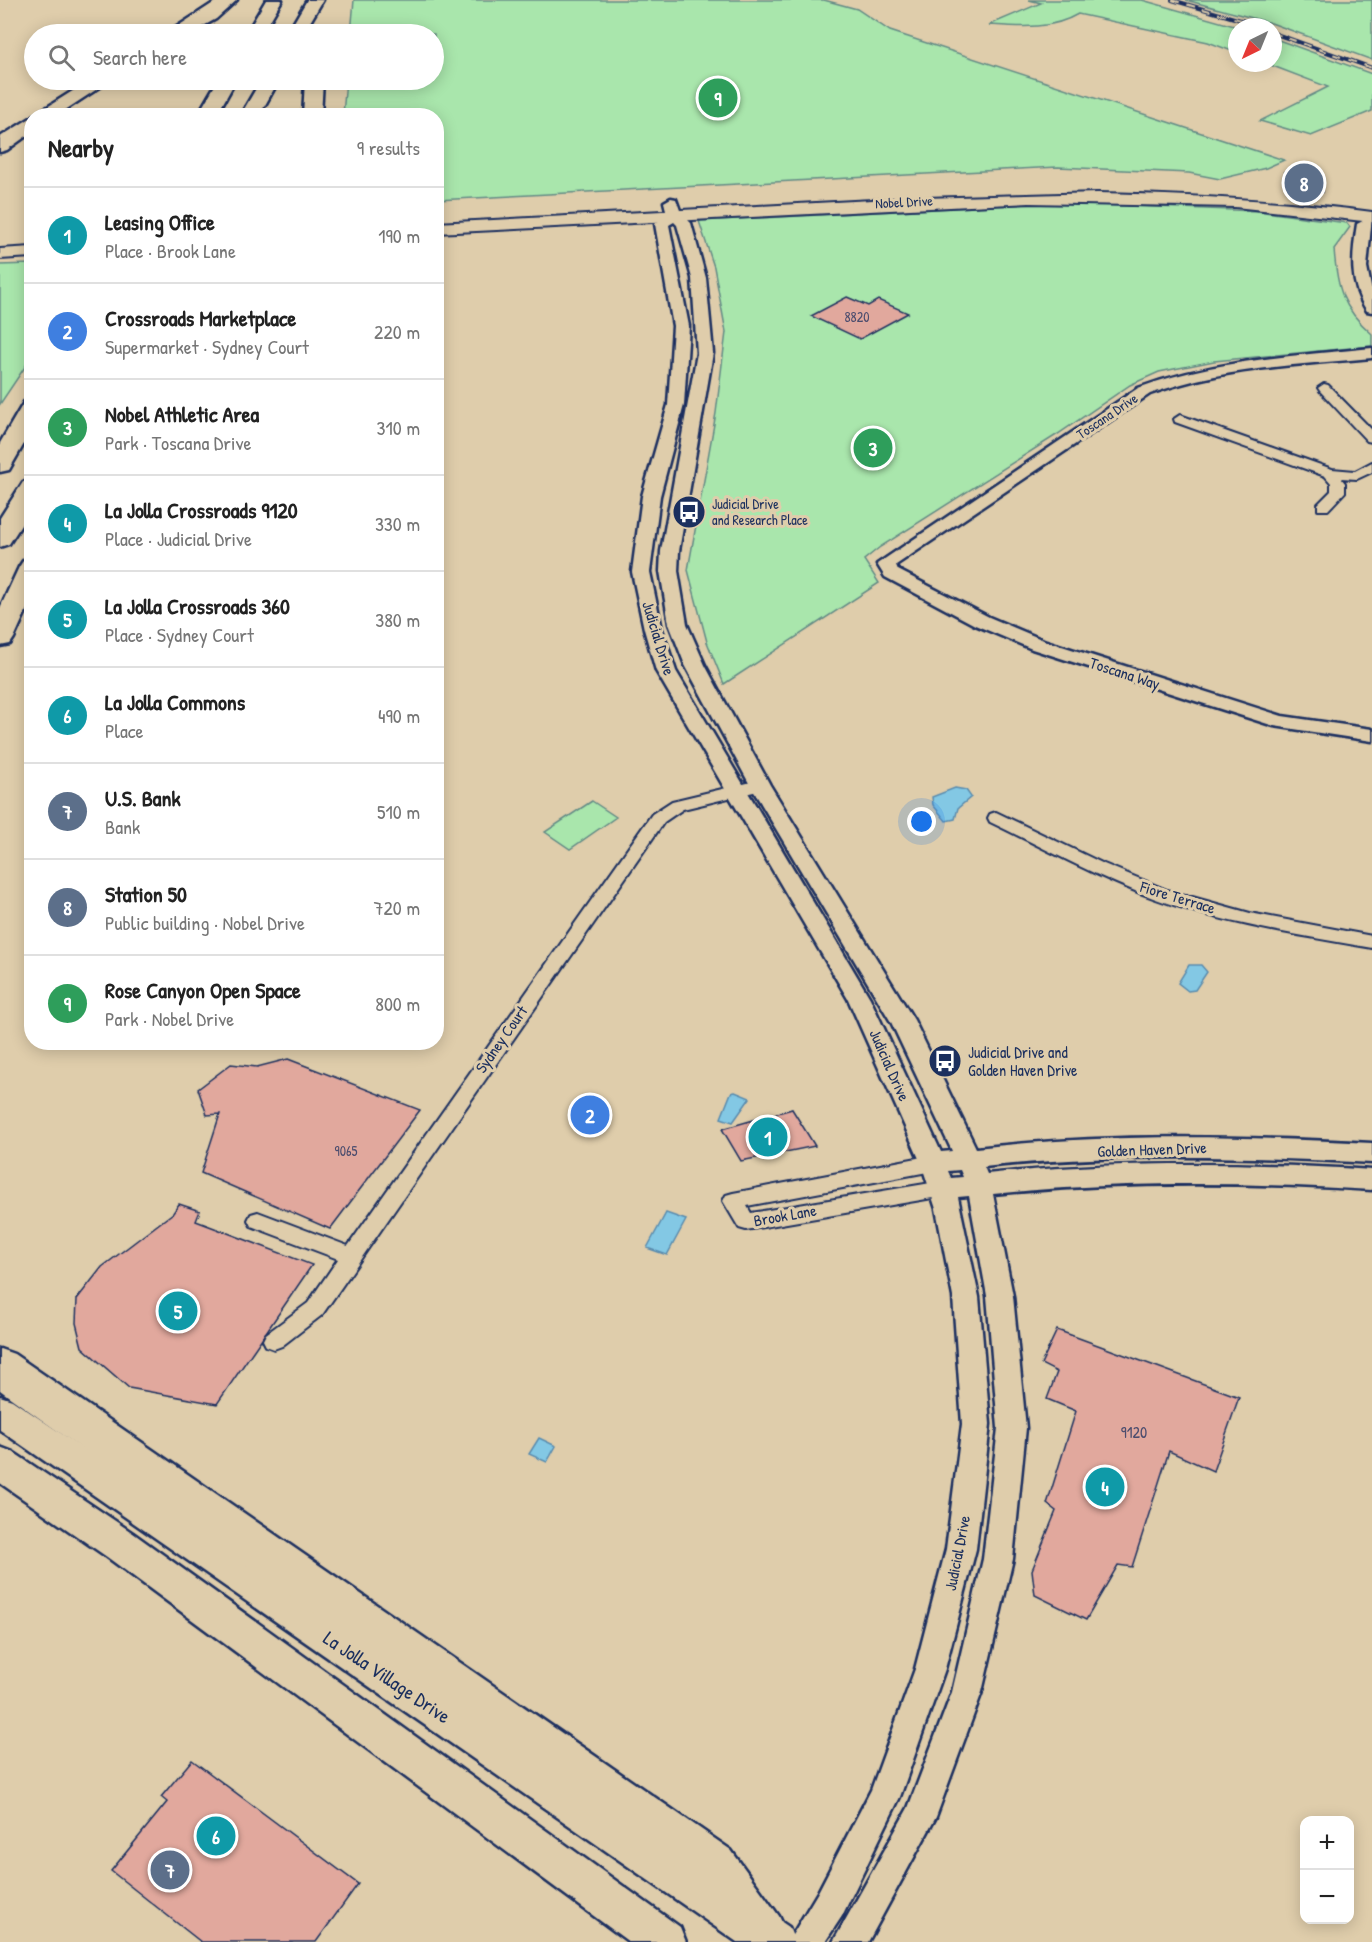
<!DOCTYPE html>
<html lang="en">
<head>
<meta charset="utf-8">
<style>
	:root { --surface:#fff; --page:#f6f6f6; --text:#222; --muted:#767676; --line:#e0e0e0; --accent:#ea580c }
	body { margin:0; font-family:"Patrick Hand",sans-serif; background:var(--page); color:var(--text) }
	.controls { position:absolute; right:18px; bottom:18px; display:grid; overflow:hidden; border-radius:12px; box-shadow:0 3px 15px #0003 }
	.controls button { width:54px; height:54px; display:grid; place-items:center; padding:0; border:0; border-bottom:2px solid var(--line); background:var(--surface); color:var(--text); font:30px sans-serif }
	.compass { position:absolute; left:1228px; top:18px; width:54px; height:54px; border-radius:50%; background:var(--surface); box-shadow:0 3px 15px #0003; rotate:223deg }
	.you { position:absolute; left:922px; top:822px; width:21px; height:21px; margin:-15px; border:4px solid #fff; border-radius:50%; background:#1a73e8; box-shadow:0 0 0 9px #1a73e833 }
	.badge { display:grid; place-items:center; width:39px; height:39px; border-radius:50%; background:var(--accent); color:#fff; font-size:20px; font-weight:700 }
	.pin { position:absolute; translate:-50% -50%; border:3px solid #fff; box-shadow:0 2px 6px #0006 }
	.list { margin:0; padding:0; list-style:none }
	h2 { display:flex; justify-content:space-between; align-items:center; height:78px; margin:0; padding:0 24px; font-size:26px }
	h2 small { font-size:20px; font-weight:400; color:var(--muted) }
	.list li { display:grid; grid-template-columns:39px 1fr auto; gap:18px; align-items:center; box-sizing:border-box; height:96px; padding:0 24px; border-top:2px solid var(--line) }
	.list b { display:block; font-size:22px; white-space:nowrap }
	.list p { margin:0; font-size:20px; white-space:nowrap; color:var(--muted) }
	.list em { font-size:20px; font-style:normal; color:var(--muted) }
	.icon { flex:none; width:33px; height:33px; fill:none; stroke:currentColor; stroke-width:2; stroke-linecap:round; stroke-linejoin:round }
	.map { position:relative; flex:none; width:1372px; height:1942px; overflow:hidden }
	.search { position:absolute; background:var(--surface); box-shadow:0 3px 15px #0003; left:24px; top:24px; width:420px; height:66px; display:flex; align-items:center; gap:15px; box-sizing:border-box; padding:0 21px; border-radius:33px; color:var(--muted); font-size:22px }
	.panel { position:absolute; background:var(--surface); box-shadow:0 3px 15px #0003; left:24px; top:108px; width:420px; height:942px; border-radius:24px }
	.map>svg:first-child { display:block }
	.green { fill:#a9e6ac; stroke:#628a85; stroke-width:1.5 }
	.water { fill:#83c8e4; stroke:#598bae; stroke-width:1.5 }
	.building { fill:#e1a89d; stroke:#1b2f5e; stroke-width:1.5 }
	.lines { fill:none; stroke-linecap:round; stroke-linejoin:round }
	.minor-casing { stroke:#1b2f5e; stroke-width:4 }
	.tertiary-casing { stroke:#1b2f5e; stroke-width:5 }
	.secondary-casing { stroke:#1b2f5e; stroke-width:4 }
	.primary-casing { stroke:#1b2f5e; stroke-width:5 }
	.motorway-casing { stroke:#1b2f5e; stroke-width:5 }
	.minor { fill:#dfcdab; fill-rule:evenodd }
	.tertiary { fill:#dfcdab; fill-rule:evenodd }
	.secondary { fill:#dfcdab; fill-rule:evenodd }
	.primary { fill:#dfcdab; fill-rule:evenodd }
	.motorway { fill:#dfcdab; fill-rule:evenodd }
	.rail-casing { stroke:#1b2f5e; stroke-width:4 }
	.rail { stroke:#dfcdab; stroke-width:2; stroke-dasharray:8; stroke-linecap:butt }
	.labels { text-anchor:middle; stroke-width:6; stroke-linejoin:round; paint-order:stroke }
	.far-street-label { font-size:14px; fill:#1b2f5e; stroke:#dfcdab }
	.number-label { font-size:14px; fill:#4c4d6e }
	.far-poi-label { font-size:14px; fill:#1b2f5e; stroke:#dfcdab; text-anchor:start }
	.street-label { font-size:16px; fill:#1b2f5e; stroke:#dfcdab }
	.poi-label { font-size:16px; fill:#1b2f5e; stroke:#dfcdab; text-anchor:start }
	.near-number-label { font-size:16px; fill:#4c4d6e }
	.near-street-label { font-size:20px; fill:#1b2f5e; stroke:#dfcdab }
</style>
</head>
<body>
<div class="map">
<svg width="1372" height="1942" viewBox="0 0 1372 1942">
	<rect width="100%" height="100%" fill="#dfcdab"/>
	<filter id="ink" filterUnits="userSpaceOnUse"><feTurbulence type="fractalNoise" baseFrequency=".0167" numOctaves="2"/><feDisplacementMap in="SourceGraphic" scale="12" xChannelSelector="R" yChannelSelector="G"/><feConvolveMatrix kernelMatrix="1 2 1 2 8 2 1 2 1" color-interpolation-filters="sRGB"/></filter>
	<g filter="url(#ink)">
		<path class="green" d="M354,0H824L857,9L890,31L1284,160L1266,168L1220,179L1189,173L1058,167L437,200L436,116L343,115L346,80H434V34H351Z
			M1029,0H1142L1238,27L1237,53L1208,42L1078,14C1051,30 1020,27 989,25L1041,3Z
			M1186,0H1372V60L1271,23Z
			M1273,38L1372,74V111L1311,136L1260,121L1328,87L1265,63H1273Z
			M1055,203L1257,211L1347,223L1350,227L1334,249C1337,288 1342,308 1372,334V346L1214,361L1159,372L1130,385L1058,434L880,547L864,560L879,583L724,684L707,642L688,570L716,413L726,332L714,267L699,221Z
			M31,264V358L0,404V265Z
			M592,801L616,817L570,849L545,832Z"/>
		<path class="water" d="M955,788L966,790L971,797L958,808L955,819L946,821L933,805L932,797Z
			M1189,965H1201L1207,972L1195,990L1188,991L1178,983Z
			M735,1092L750,1098L733,1122L721,1118L731,1093Z
			M666,1213L686,1220L667,1255L647,1248Z
			M539,1438L556,1446L547,1462L529,1454Z"/>
		<path class="building" d="M1285,172L1317,173L1323,192L1290,190Z
			M847,297L868,306L878,300L908,313L860,339L811,316Z
			M288,1059L420,1110L330,1229L201,1173L220,1114L207,1115L198,1089L231,1064L257,1067Z
			M792,1109L815,1146L741,1161L722,1129Z
			M179,1204L200,1211L196,1221L312,1265L217,1404L129,1388L82,1347L76,1323L77,1299L102,1267L173,1213Z
			M1057,1330L1239,1397L1213,1471L1169,1451L1132,1567L1118,1565L1086,1620L1035,1595L1032,1570L1056,1511L1047,1504L1076,1411L1047,1399L1057,1372L1041,1364Z
			M192,1760L358,1884L316,1942H201L111,1871L167,1802L161,1797Z"/>
		<g class="lines">
			<defs>
				<path id="minor" d="M1324,384L1328,385L1372,430V442L1367,441L1320,391L1318,388Z
					M1180,415L1332,469L1355,471L1372,462V472L1357,479L1341,478L1345,483V492L1328,510H1318V504L1331,491V483L1325,476L1175,422L1174,419Z
					M760,780L768,785L766,789L683,809L664,822L322,1315L282,1346L274,1349L266,1346L263,1340L266,1334L308,1303L338,1259L251,1226L248,1220L251,1214L258,1212L348,1246L652,814L672,801Z
					M996,812L1104,864L1167,890L1250,913L1372,936V948C1298,935 1223,924 1153,898C1097,877 1044,848 990,822L988,818L990,814Z
					M933,1155L940,1157L943,1163L940,1169L933,1171L747,1206L751,1213L943,1181L950,1183L953,1189L950,1195L746,1230L739,1228L723,1201L726,1195L733,1193Z"/>
				<path id="tertiary" d="M671,198L676,199L681,213L691,223L706,278L713,353L679,551L678,571L687,624L705,665L770,785L914,1020L976,1148C1107,1133 1240,1136 1372,1143V1163C1243,1156 1113,1153 984,1167L987,1174C1115,1161 1244,1162 1372,1170V1190C1246,1182 1119,1181 993,1194L1013,1296L1026,1428L1013,1559L982,1692L936,1817L868,1942H833L908,1808L952,1692L983,1559L998,1428L987,1296L969,1196L958,1197L979,1297L990,1424L976,1549L945,1669L900,1797L842,1916L825,1942H788L818,1892L871,1790L915,1669L946,1549L962,1424L953,1297L936,1209L921,1163L848,999L656,671L644,629L632,572L642,496L668,405L673,326L655,224L667,214L664,202ZM674,222L677,225L692,278L697,353L661,551L660,571L669,624L685,665L750,785L891,1022L952,1151L941,1152L870,998L676,671L662,629L650,572L660,496L684,405L689,326L669,225ZM960,1170L963,1177L951,1178L948,1171Z
					M1372,216L1367,267L1372,292V312L1367,311C1349,284 1352,255 1357,224Z
					M1372,348V358C1296,365 1221,368 1150,394L896,565L898,570L989,617L1046,641L1282,716L1372,729V741L1274,726L1032,649L975,625L885,577L877,564L1138,388C1214,360 1292,356 1372,348Z"/>
				<path id="secondary" d="M1097,193C1190,195 1280,200 1372,212V222L1235,207L1029,203L436,233V223L891,199Z
					M32,247V257L0,259V249Z"/>
				<path id="primary" d="M0,1396L12,1400L789,1927L795,1942H737L0,1430Z
					M0,1447L13,1452L133,1533L680,1927L686,1942H629L107,1557L0,1483Z"/>
				<path id="motorway" d="M218,0H237L216,19L189,34H170L172,30Z
					M266,0H282L262,34H246Z
					M307,0H323L303,34H287Z
					M90,80H111L56,116H33Z
					M218,80H236L216,116H197Z
					M261,80H279L259,116H240Z
					M305,80H323L321,116H303Z
					M32,117V132L7,150L0,152V137Z
					M32,400V430L9,470L0,472V443L24,402Z
					M32,480V508L9,544L0,547V518L23,482Z
					M32,559V598L14,638L10,644L0,646V608L19,567L23,561Z
					M0,1349L14,1354L731,1850L779,1916L787,1933L783,1942H739L697,1884L8,1396L0,1390Z"/>
			</defs>
			<use href="#minor" class="minor-casing"/>
			<use href="#tertiary" class="tertiary-casing"/>
			<use href="#secondary" class="secondary-casing"/>
			<use href="#primary" class="primary-casing"/>
			<use href="#motorway" class="motorway-casing"/>
			<use href="#minor" class="minor"/>
			<use href="#tertiary" class="tertiary"/>
			<use href="#secondary" class="secondary"/>
			<use href="#primary" class="primary"/>
			<use href="#motorway" class="motorway"/>
			<defs>
				<path id="rail" d="M1172,0L1265,27
					M1273,33L1372,68"/>
			</defs>
			<use href="#rail" class="rail-casing"/>
			<use href="#rail" class="rail"/>
		</g>
	</g>
	<defs>
		<symbol id="bus-disc" viewBox="-11 -11 22 22"><circle r="9.5" fill="#1b2f5e" stroke="#dfcdab"/><path d="M-5-6H5V4H4V6H2V4H-2V6H-4V4H-5ZM-3.5-4V0h7V-4ZM-3.5 1.2v1.5H-2V1.2ZM2 1.2v1.5H3.5V1.2Z" fill="#fff"/></symbol>
	</defs>
	<g fill-rule="evenodd">
		<use href="#bus-disc" x="670" y="493" width="38" height="38"/>
		<use href="#bus-disc" x="926" y="1042" width="38" height="38"/>
	</g>
	<g class="labels">
		<g class="far-street-label">
			<text transform="translate(904 202) rotate(-3)" y="5">Nobel Drive</text>
			<text transform="translate(1107 416) rotate(-34)" y="5">Toscana Drive</text>
		</g>
		<g class="number-label">
			<text x="857" y="322">8820</text>
			<text x="346" y="1156">9065</text>
		</g>
		<g class="far-poi-label">
			<text x="712" y="509">Judicial Drive<tspan x="712" dy="16">and Research Place</tspan></text>
		</g>
		<g class="street-label">
			<text transform="translate(659 638) rotate(73)" y="6">Judicial Drive</text>
			<text transform="translate(1125 673) rotate(18)" y="6">Toscana Way</text>
			<text transform="translate(1178 897) rotate(17)" y="6">Fiore Terrace</text>
			<text transform="translate(501 1039) rotate(-55)" y="6">Sydney Court</text>
			<text transform="translate(890 1065) rotate(66)" y="6">Judicial Drive</text>
			<text transform="translate(1152 1149) rotate(-2)" y="6">Golden Haven Drive</text>
			<text transform="translate(785 1215) rotate(-10)" y="6">Brook Lane</text>
			<text transform="translate(957 1553) rotate(-79)" y="6">Judicial Drive</text>
		</g>
		<g class="poi-label">
			<text x="968" y="1058">Judicial Drive and<tspan x="968" dy="18">Golden Haven Drive</tspan></text>
		</g>
		<g class="near-number-label">
			<text x="1134" y="1438">9120</text>
		</g>
		<g class="near-street-label">
			<text transform="translate(387 1677) rotate(34)" y="7">La Jolla Village Drive</text>
		</g>
	</g>
</svg>
<div class="controls">
<button>+</button>
<button>−</button>
</div>
<svg class="compass" viewBox="-18 -18 36 36"><path d="M0-13l5 13h-10z" fill="#e53935"/><path d="M0 13l5-13h-10z" fill="#767676"/></svg>
<div class="you"></div>
<div class="pin badge" style="left:768px;top:1137px;background:#0f9aa8">1</div>
<div class="pin badge" style="left:590px;top:1115px;background:#3f7fe0">2</div>
<div class="pin badge" style="left:873px;top:448px;background:#2e9e5b">3</div>
<div class="pin badge" style="left:1105px;top:1487px;background:#0f9aa8">4</div>
<div class="pin badge" style="left:178px;top:1311px;background:#0f9aa8">5</div>
<div class="pin badge" style="left:216px;top:1836px;background:#0f9aa8">6</div>
<div class="pin badge" style="left:170px;top:1870px;background:#5c6f8a">7</div>
<div class="pin badge" style="left:1304px;top:183px;background:#5c6f8a">8</div>
<div class="pin badge" style="left:718px;top:98px;background:#2e9e5b">9</div>
<div class="search"><svg class="icon" aria-label="search" viewBox="0 0 24 24"><circle cx="10" cy="10" r="6"/><path d="M15 15l6 6"/></svg>Search here</div>
<section class="panel">
<h2>Nearby<small>9 results</small></h2>
<ul class="list">
<li><span class="badge" style="background:#0f9aa8">1</span><div><b>Leasing Office</b><p>Place · Brook Lane</p></div><em>190 m</em></li>
<li><span class="badge" style="background:#3f7fe0">2</span><div><b>Crossroads Marketplace</b><p>Supermarket · Sydney Court</p></div><em>220 m</em></li>
<li><span class="badge" style="background:#2e9e5b">3</span><div><b>Nobel Athletic Area</b><p>Park · Toscana Drive</p></div><em>310 m</em></li>
<li><span class="badge" style="background:#0f9aa8">4</span><div><b>La Jolla Crossroads 9120</b><p>Place · Judicial Drive</p></div><em>330 m</em></li>
<li><span class="badge" style="background:#0f9aa8">5</span><div><b>La Jolla Crossroads 360</b><p>Place · Sydney Court</p></div><em>380 m</em></li>
<li><span class="badge" style="background:#0f9aa8">6</span><div><b>La Jolla Commons</b><p>Place</p></div><em>490 m</em></li>
<li><span class="badge" style="background:#5c6f8a">7</span><div><b>U.S. Bank</b><p>Bank</p></div><em>510 m</em></li>
<li><span class="badge" style="background:#5c6f8a">8</span><div><b>Station 50</b><p>Public building · Nobel Drive</p></div><em>720 m</em></li>
<li><span class="badge" style="background:#2e9e5b">9</span><div><b>Rose Canyon Open Space</b><p>Park · Nobel Drive</p></div><em>800 m</em></li>
</ul>
</section>
</div>
</body>
</html>
